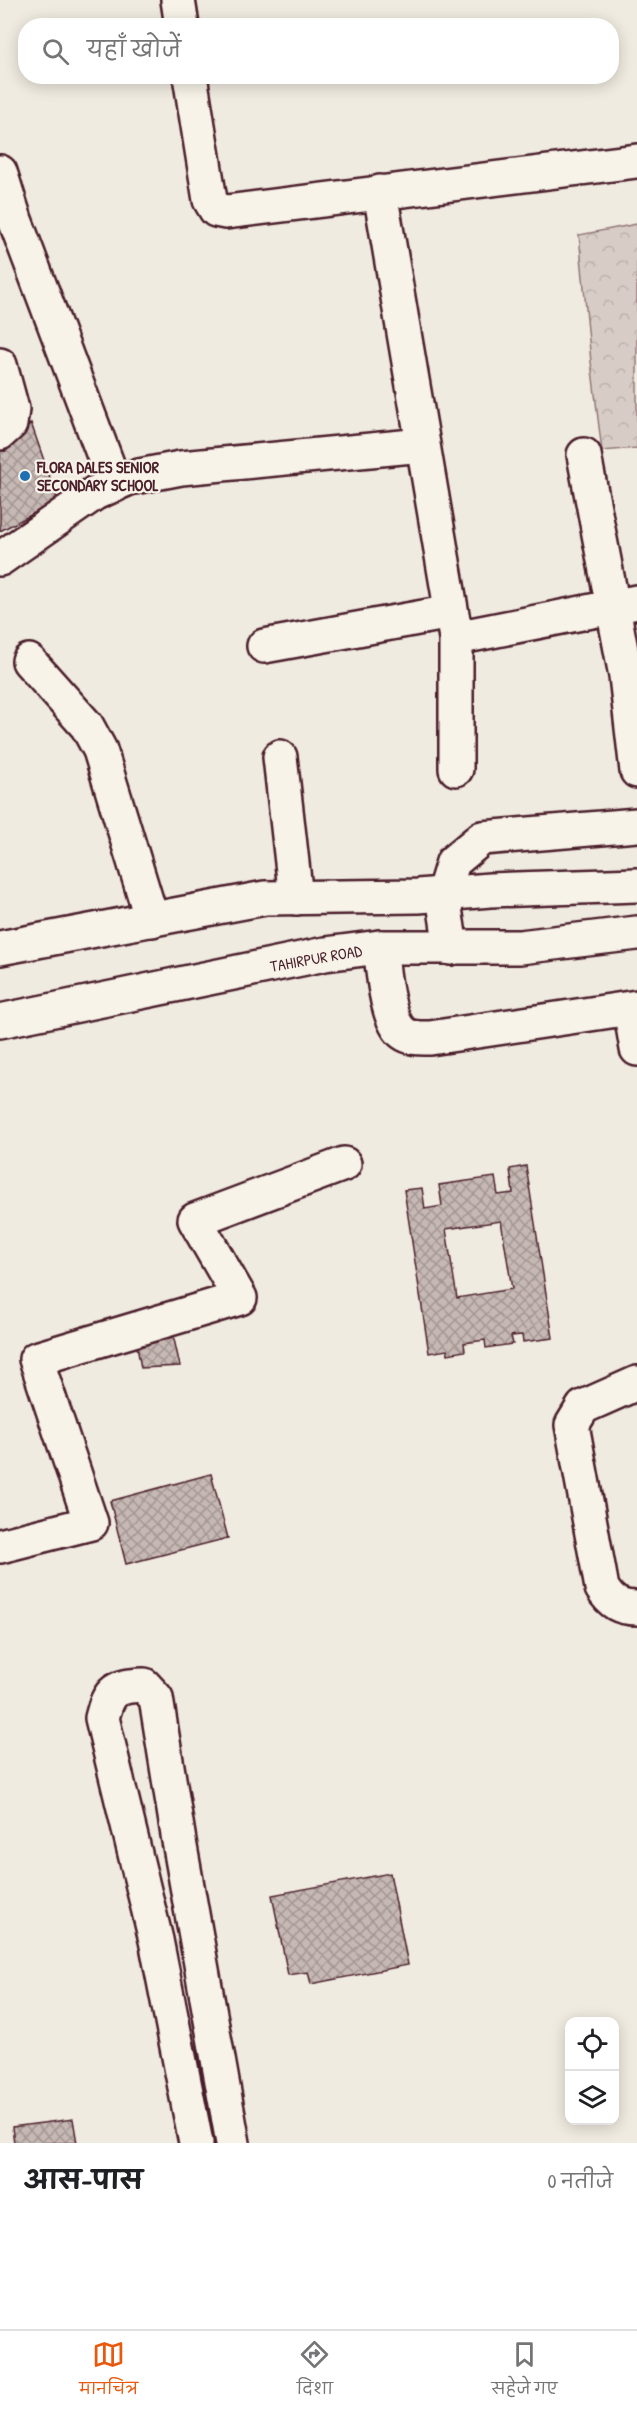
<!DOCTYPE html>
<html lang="hi">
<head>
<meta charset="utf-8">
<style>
	:root { --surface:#fff; --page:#f2f2f2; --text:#202124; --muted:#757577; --line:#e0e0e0; --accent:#ea580c }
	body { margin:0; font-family:"Patrick Hand","Playpen Sans Deva",sans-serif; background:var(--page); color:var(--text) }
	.controls { position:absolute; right:18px; bottom:18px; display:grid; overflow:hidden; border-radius:12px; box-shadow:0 3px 15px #0003 }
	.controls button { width:54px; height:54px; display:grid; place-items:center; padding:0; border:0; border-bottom:2px solid var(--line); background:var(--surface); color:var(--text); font:30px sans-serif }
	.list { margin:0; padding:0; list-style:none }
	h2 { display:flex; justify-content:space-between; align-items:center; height:78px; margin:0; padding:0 24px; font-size:26px }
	h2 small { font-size:20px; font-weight:400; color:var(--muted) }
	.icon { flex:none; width:33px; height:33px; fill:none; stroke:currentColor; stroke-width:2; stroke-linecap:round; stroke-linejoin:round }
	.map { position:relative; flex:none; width:637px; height:2143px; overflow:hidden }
	.search { position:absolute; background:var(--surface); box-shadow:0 3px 15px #0003; left:18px; right:18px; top:18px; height:66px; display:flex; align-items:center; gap:15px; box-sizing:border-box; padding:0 21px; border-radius:24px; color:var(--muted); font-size:22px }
	.sheet { height:186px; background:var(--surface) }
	nav { display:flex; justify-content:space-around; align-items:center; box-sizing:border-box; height:84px; border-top:2px solid var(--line); background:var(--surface); font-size:16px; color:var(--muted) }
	nav a { display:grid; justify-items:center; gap:3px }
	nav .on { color:var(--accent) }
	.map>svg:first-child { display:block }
	.park { fill:url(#park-crowns); stroke:#917678; stroke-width:1.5 }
	.building { fill:url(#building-cross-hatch); stroke:#4a1f2b; stroke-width:1.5; fill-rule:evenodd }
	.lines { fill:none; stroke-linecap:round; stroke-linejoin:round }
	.minor-casing { stroke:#4a1f2b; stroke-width:38 }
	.major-casing { stroke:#4a1f2b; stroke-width:38 }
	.minor { stroke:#f7f3e8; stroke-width:33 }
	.major { stroke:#f7f3e8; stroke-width:33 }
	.poi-dot { fill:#1f6fb2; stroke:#f7f3e8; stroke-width:2 }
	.labels { text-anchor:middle; stroke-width:4.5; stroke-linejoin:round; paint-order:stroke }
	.poi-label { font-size:16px; font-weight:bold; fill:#4a1f2b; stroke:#f7f3e8; text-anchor:start }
	.street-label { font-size:16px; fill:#4a1f2b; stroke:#f7f3e8 }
</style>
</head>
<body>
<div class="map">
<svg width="637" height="2143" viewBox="0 0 637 2143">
	<defs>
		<pattern id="park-crowns" width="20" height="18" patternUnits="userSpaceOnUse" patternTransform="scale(1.5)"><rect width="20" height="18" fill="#d8cdc6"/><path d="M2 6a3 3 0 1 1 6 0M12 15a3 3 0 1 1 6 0" fill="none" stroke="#bbb0aa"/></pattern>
		<pattern id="building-cross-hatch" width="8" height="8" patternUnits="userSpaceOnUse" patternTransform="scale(1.5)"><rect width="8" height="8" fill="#c6b8b3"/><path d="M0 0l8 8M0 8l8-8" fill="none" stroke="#a39592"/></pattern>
	</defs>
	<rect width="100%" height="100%" fill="#f0ebe0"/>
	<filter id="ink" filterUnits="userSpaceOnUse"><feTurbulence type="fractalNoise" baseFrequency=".0167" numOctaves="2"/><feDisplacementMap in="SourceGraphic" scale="12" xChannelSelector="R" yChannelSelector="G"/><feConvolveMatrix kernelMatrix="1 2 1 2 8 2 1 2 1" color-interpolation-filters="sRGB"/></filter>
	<g filter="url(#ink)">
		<path class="park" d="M637,224V448L602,451L591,362L579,235Z"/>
		<path class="building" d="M31,423L58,501L0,531V451H6Z
			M526,1166L553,1338L523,1342L522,1335L511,1336L513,1344L486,1348L485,1340L464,1343L465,1351L448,1354L447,1350L429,1353L404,1190L422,1188L425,1209L442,1206L439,1185L495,1177L498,1195L513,1193L510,1169ZM501,1221L512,1289L457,1298L446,1229Z
			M171,1326L180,1366L141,1368L135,1336Z
			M211,1474L228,1538L126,1564L110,1501Z
			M390,1873L408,1965L311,1984L308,1972L288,1975L272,1895Z
			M73,2119L77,2143H14L12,2127Z"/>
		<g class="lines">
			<defs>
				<path id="minor" d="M178,0L182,26
					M190,76L210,200L216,210L226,212L637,161
					M0,172L15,220L115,485
					M380,192L456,638V769
					M0,365L12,409L10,424L0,433
					M584,455L626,676L637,771
					M0,559L95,493L129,478L181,468L423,445
					M456,638L637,602
					M264,646L451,612
					M29,661L87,726L100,750L152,920
					M280,757L296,898
					M380,947C383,968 386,1020 403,1033C411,1039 421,1038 430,1038L637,1007
					M451,948L443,895L453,862L482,838L637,825
					M630,1008L637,1049
					M637,1383L583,1407L572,1425L602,1588C611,1603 620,1608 637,1608
					M0,1546L91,1523L36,1359L240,1298L195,1220L344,1164
					M196,2143L156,1940L102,1718C109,1690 115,1686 144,1685L156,1698L179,1841L233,2143"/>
				<path id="major" d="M0,948L265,898L418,896L490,890L637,885
					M0,1021L325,954L380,947H520L637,933"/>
			</defs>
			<use href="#minor" class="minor-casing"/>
			<use href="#major" class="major-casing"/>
			<use href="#minor" class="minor"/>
			<use href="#major" class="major"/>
		</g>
	</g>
	<circle class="poi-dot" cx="25" cy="476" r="6"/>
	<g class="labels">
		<g class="poi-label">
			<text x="37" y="473">FLORA DALES SENIOR<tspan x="37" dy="18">SECONDARY SCHOOL</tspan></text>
		</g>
		<g class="street-label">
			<text transform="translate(316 958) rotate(-10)" y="6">TAHIRPUR ROAD</text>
		</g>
	</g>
</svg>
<div class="controls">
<button><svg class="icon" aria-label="locate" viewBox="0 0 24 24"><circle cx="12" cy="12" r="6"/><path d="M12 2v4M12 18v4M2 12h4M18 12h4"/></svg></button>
<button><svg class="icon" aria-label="layers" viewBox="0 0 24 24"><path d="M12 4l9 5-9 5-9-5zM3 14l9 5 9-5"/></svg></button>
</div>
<div class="search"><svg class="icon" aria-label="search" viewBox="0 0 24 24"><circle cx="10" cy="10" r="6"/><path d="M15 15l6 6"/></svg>यहाँ खोजें</div>
</div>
<section class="sheet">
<h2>आस-पास<small>0 नतीजे</small></h2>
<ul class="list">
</ul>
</section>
<nav>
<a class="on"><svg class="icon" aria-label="map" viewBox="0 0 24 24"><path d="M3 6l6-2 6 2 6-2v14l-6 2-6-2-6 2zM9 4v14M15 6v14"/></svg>मानचित्र</a>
<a><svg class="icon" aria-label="directions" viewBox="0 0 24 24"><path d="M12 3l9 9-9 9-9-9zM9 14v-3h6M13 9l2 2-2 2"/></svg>दिशा</a>
<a><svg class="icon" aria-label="saved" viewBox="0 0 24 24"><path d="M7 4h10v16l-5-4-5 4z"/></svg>सहेजे गए</a>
</nav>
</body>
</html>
